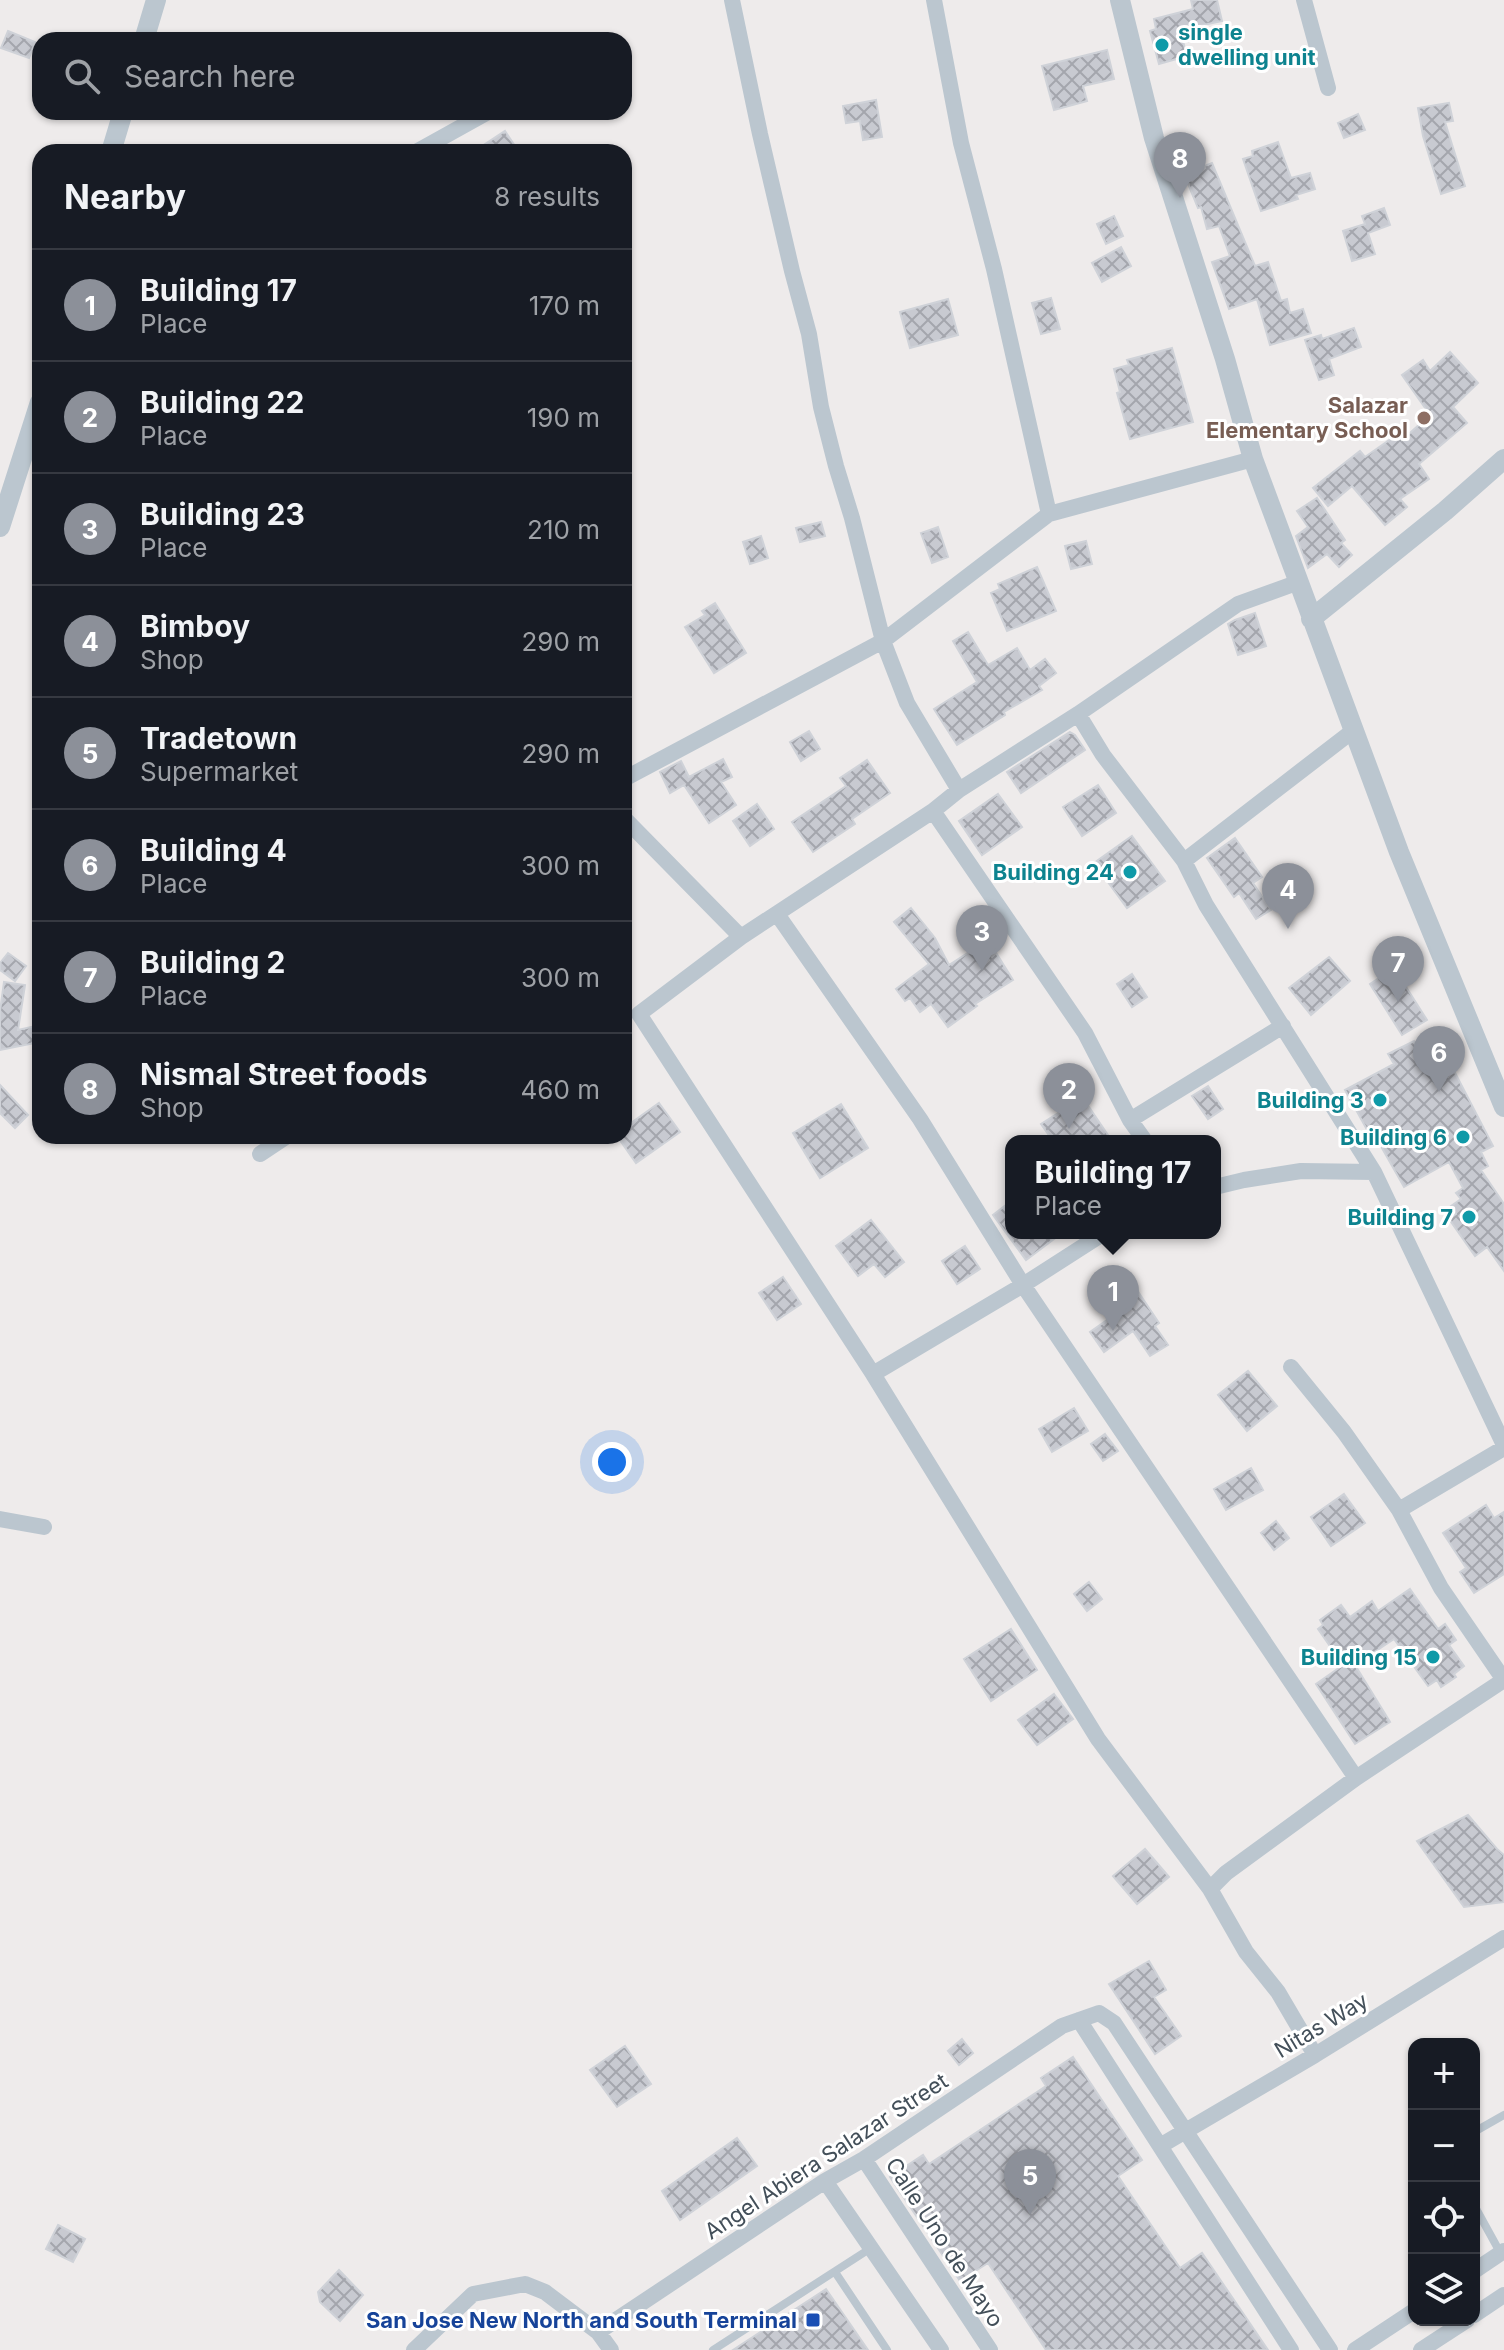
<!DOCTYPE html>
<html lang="en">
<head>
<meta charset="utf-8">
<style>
	:root { --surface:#171b24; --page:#20242c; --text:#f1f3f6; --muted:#9ea1a6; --line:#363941; --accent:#8c9099 }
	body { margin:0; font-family:Inter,sans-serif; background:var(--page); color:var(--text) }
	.controls { position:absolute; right:24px; bottom:24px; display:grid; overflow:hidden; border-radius:16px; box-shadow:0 2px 6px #0004 }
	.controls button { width:72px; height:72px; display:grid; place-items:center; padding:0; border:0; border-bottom:2px solid var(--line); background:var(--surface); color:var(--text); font:40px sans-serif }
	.you { position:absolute; left:612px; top:1462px; width:28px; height:28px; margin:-20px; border:6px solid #fff; border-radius:50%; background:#1a73e8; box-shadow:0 0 0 12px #1a73e833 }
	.badge { display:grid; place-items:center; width:52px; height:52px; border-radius:50%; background:var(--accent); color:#fff; font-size:26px; font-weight:700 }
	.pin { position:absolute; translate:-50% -66px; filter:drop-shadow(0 2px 4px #0008) }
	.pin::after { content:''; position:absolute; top:42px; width:28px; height:24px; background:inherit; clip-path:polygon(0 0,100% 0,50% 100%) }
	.popup { position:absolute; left:1005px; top:1135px; width:216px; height:104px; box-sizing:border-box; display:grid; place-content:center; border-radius:16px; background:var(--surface); filter:drop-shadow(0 2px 6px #0005); font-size:26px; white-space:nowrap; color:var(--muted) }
	.popup b { font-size:30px; color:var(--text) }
	.popup::after { content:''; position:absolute; left:50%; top:100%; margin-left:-16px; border:16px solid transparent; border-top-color:var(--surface) }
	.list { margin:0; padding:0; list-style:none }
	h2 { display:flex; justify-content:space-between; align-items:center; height:104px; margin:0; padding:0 32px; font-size:34px }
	h2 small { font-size:26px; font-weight:400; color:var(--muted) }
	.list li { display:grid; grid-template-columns:52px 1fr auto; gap:24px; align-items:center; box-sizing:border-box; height:112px; padding:0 32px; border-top:2px solid var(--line) }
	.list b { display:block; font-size:30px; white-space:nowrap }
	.list p { margin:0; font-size:26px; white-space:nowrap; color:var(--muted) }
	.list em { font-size:26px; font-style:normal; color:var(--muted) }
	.icon { flex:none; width:44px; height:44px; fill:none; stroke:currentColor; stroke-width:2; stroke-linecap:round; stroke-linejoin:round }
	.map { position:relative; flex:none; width:1504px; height:2350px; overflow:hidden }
	.search { position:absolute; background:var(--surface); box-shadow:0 2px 6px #0004; left:32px; top:32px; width:600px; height:88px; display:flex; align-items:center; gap:20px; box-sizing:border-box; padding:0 28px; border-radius:24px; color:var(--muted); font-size:30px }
	.panel { position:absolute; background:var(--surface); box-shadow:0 2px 6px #0004; left:32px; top:144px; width:600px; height:1000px; border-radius:24px }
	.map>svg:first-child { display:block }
	.building { fill:url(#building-cross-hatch); stroke:#cfd2d8; stroke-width:2 }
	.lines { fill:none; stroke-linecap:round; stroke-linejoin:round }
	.service { stroke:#bbc6cf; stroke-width:8 }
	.minor { stroke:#bbc6cf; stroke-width:16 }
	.tertiary { stroke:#bbc6cf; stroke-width:20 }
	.culture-dot { fill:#0f9aa8; stroke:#fff; stroke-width:3 }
	.education-dot { fill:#8d6e63; stroke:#fff; stroke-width:3 }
	.transit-dot { fill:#1a4fb4; stroke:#fff; stroke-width:3 }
	.labels { text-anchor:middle; stroke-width:6; stroke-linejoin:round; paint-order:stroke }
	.culture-label { font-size:22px; font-weight:bold; fill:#0d838f; stroke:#fff; text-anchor:end }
	.education-label { font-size:22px; font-weight:bold; fill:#785e54; stroke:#fff; text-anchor:end }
	.street-label { font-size:22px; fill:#434f59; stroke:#fff }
	.transit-label { font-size:22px; font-weight:bold; fill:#164399; stroke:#fff; text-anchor:end }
</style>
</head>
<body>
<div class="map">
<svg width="1504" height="2350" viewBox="0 0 1504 2350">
	<defs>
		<pattern id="building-cross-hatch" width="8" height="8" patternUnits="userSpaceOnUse" patternTransform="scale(2)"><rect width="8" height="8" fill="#c8cad1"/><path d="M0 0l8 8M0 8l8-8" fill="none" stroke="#a4a6ad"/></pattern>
	</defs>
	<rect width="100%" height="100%" fill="#eeebeb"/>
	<path class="building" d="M1191,0H1217L1222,21L1180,30L1187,56L1159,64L1150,31L1156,29L1154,19L1193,9Z
		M8,31L35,42L29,58L1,48Z
		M1107,50L1114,79L1083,86L1087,101L1054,110L1042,66Z
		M876,100L882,137L863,140L860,121L846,123L843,106Z
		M1449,103L1453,121L1445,122L1465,186L1441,194L1423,136L1418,108Z
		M1358,114L1365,130L1344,138L1338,123Z
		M505,131L519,152H473Z
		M1278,142L1291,178L1310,173L1315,189L1296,195L1298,199L1261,211L1243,159L1253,156L1252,151Z
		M1212,163L1255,266L1268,262L1281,301L1287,299L1290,313L1303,309L1311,333L1270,345L1257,299L1229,309L1212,262L1230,256L1219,226L1207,229L1201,207L1198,208L1184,174Z
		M1384,208L1390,225L1368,233L1375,254L1352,261L1343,231L1365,224L1362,216Z
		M1114,216L1123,236L1106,244L1097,224Z
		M1121,247L1131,266L1102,282L1092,263Z
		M1051,298L1060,329L1041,334L1032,303Z
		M948,299L958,335L910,348L900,312Z
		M1354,328L1361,347L1329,359L1334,375L1319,380L1305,340L1321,335L1322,339Z
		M1172,348L1193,422L1130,439L1117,393L1120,392L1114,369L1129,365L1127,360Z
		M1450,352L1478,383L1453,407L1467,423L1419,464L1429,479L1400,499L1407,507L1385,525L1352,486L1328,506L1313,488L1360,451L1365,457L1398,434L1402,440L1430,415L1402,375L1423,360L1430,371Z
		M1317,498L1345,540L1341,543L1352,555L1339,567L1327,554L1308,568L1296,536L1308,527L1297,511Z
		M821,522L825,536L800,542L796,528Z
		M938,527L948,557L932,563L921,533Z
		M761,536L768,558L750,564L743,542Z
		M1086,541L1092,564L1071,569L1065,546Z
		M1037,567L1056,611L1007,631L991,593L1000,589L998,584Z
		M715,603L746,653L714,673L685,627L705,615L702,611Z
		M1255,613L1266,646L1238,655L1228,624L1235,620Z
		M968,632L988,665L1017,648L1030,670L1045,659L1056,673L1039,686L1042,690L1004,712L1005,715L957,745L934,709L977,682L953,641Z
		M809,731L820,749L801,761L790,742Z
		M1070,732L1075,735L1085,750L1021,793L1007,772Z
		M723,759L732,777L721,782L736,805L709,823L684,785L670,793L660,772L681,761L689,777Z
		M867,760L890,793L852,819L855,824L813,852L792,822L846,786L840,778Z
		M1098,785L1116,813L1082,836L1063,807Z
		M998,794L1022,827L982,855L959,821Z
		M757,804L774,829L750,846L733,821Z
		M1132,836L1165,881L1127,908L1094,863Z
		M1235,838L1262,877L1253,883L1271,910L1256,919L1239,893L1234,897L1207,858Z
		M911,908L935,938L949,965L988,940L1013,980L975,1004L977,1006L948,1027L931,1004L920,1012L910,998L905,1001L896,989L929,964L894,922Z
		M8,953L26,966L15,981L0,970V963Z
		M1329,957L1350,981L1311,1015L1289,988Z
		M1394,968L1427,1020L1402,1035L1370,984Z
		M1132,974L1147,997L1132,1007L1117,984Z
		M4,982L25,985L18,1030L40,1025V1042L0,1050V1011Z
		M1414,1041L1430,1071L1449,1061L1493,1146L1481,1152L1488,1166L1481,1170L1504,1204V1271L1487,1247L1475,1256L1449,1219L1456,1214L1451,1206L1461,1199L1456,1193L1463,1188L1449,1162L1404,1187L1374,1134L1370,1135L1345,1090L1394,1064L1388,1054Z
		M0,1085L28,1115L15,1128L0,1113Z
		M1208,1086L1223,1109L1208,1119L1192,1096Z
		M1077,1101L1082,1107L1087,1104L1112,1141H1053L1041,1124Z
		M659,1103L680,1132L636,1163L617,1136H624V1128Z
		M841,1104L868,1148L820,1178L793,1133Z
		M1011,1201V1233H1062L1026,1260L993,1215Z
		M871,1220L904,1262L885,1277L874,1264L858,1276L836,1246Z
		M965,1246L980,1269L957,1284L942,1261Z
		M783,1277L801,1304L777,1320L759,1293Z
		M1139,1293L1159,1323L1155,1326L1168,1345L1150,1356L1133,1331L1104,1352L1090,1332L1124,1308L1122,1304Z
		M1248,1371L1277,1406L1247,1431L1218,1395Z
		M1074,1408L1088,1431L1052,1452L1039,1429Z
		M1105,1434L1118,1451L1103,1461L1091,1444Z
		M1251,1468L1263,1490L1226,1510L1214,1489Z
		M1344,1494L1365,1523L1331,1546L1311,1517Z
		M1486,1505L1494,1518L1504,1512V1574L1474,1593L1460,1572L1466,1568L1443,1533Z
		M1276,1521L1289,1538L1274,1550L1261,1533Z
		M1089,1582L1102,1599L1087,1611L1074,1594Z
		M1410,1589L1438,1629L1445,1624L1456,1640L1449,1645L1464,1666L1454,1674L1456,1677L1441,1687L1437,1680L1428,1686L1394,1639L1355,1665L1390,1722L1355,1744L1316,1684L1343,1665L1318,1629L1323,1625L1320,1620L1341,1605L1350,1617L1372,1601L1378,1611Z
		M1011,1629L1037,1670L991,1701L964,1659Z
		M1054,1694L1073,1719L1037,1745L1018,1720Z
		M1468,1815L1497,1849L1504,1855V1902L1464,1907L1417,1841Z
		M1145,1849L1169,1877L1137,1904L1113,1876Z
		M1149,1961L1166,1990L1154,1997L1181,2036L1155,2054L1109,1984Z
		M962,2039L973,2053L959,2065L948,2051Z
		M625,2046L651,2084L617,2107L590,2070Z
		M1073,2057L1142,2160L1118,2176L1180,2268L1202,2253L1268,2350H1046L988,2263L960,2281L890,2177L923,2155L929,2164L1046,2086L1041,2078Z
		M737,2138L757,2166L680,2220L662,2191Z
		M58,2225L85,2239L73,2262L46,2249Z
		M339,2270L363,2295L340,2321L320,2302L318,2292Z
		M826,2289L868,2350H733Z"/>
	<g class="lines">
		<path class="service" d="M1474,2132L1504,2115
			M1474,2205L1501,2254
			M835,2272L887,2350
			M713,2350L871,2248"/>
		<path class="minor" d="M732,0L760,134L792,271L809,334L821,407L836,466L852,518L883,641L907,703L959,790
			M934,0L961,143L994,269L1049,514
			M1304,0L1328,88
			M416,152L488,112
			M1078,714L1103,755L1184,861L1206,905L1374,1172L1504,1445
			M624,779L883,641L1049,514L1253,459
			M933,811L1085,1033L1130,1120L1145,1141
			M624,818L741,937
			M1184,861L1354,730
			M777,914L920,1119L1023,1285L1356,1778
			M1130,1120L1283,1026
			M260,1154L287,1136
			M1215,1187L1244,1180L1301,1171L1374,1172
			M1291,1367L1344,1432L1399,1510L1441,1588L1504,1680
			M873,1374L1023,1285L1104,1233
			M1399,1510L1504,1448
			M0,1519L44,1527
			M1210,1889L1098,1739L873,1374L639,1014L741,937L933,811L959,790L1078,714L1238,604L1299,582
			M1079,2020L1291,2350
			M1315,2055L1278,1992L1246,1952L1210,1889L1226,1873L1356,1778L1504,1680
			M1160,2146L1315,2055L1504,1938
			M864,2159L990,2350
			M825,2181L941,2350
			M1474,2271L1504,2251
			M1474,2315L1504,2295
			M598,2332L825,2181L864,2159L1062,2026L1099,2013L1114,2023L1330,2350
			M414,2350L473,2294L525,2284L545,2292L598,2332L611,2350
			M1355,2350L1414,2311
			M1421,2350L1467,2320"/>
		<path class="tertiary" d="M1120,0L1154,138L1225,359L1253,459L1399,852L1504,1107
			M144,40L156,0
			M111,152L123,112
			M0,527L40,402
			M1311,619L1445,511L1504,459"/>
	</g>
	<g class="culture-dot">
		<circle cx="1162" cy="45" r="8"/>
		<circle cx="1130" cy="872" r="8"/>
		<circle cx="1380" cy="1100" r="8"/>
		<circle cx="1463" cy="1137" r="8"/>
		<circle cx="1469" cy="1217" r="8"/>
		<circle cx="1433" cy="1657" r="8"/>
	</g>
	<circle class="education-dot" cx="1424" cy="418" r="8"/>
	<rect class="transit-dot" x="805" y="2312" width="16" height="16" rx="4"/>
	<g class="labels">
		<g class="culture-label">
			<text x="1178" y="40" text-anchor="start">single<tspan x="1178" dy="25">dwelling unit</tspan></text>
			<text x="1114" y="880">Building 24</text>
			<text x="1364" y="1108">Building 3</text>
			<text x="1447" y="1145">Building 6</text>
			<text x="1453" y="1225">Building 7</text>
			<text x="1417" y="1665">Building 15</text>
		</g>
		<g class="education-label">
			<text x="1408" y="413">Salazar<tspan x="1408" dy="25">Elementary School</tspan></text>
		</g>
		<g class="street-label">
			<text transform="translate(1321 2025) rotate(-31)" y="8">Nitas Way</text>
			<text transform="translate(826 2156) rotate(-33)" y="8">Angel Abiera Salazar Street</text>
			<text transform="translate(945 2242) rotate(57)" y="8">Calle Uno de Mayo</text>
		</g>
		<g class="transit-label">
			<text x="797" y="2328">San Jose New North and South Terminal</text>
		</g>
	</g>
</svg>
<div class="controls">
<button>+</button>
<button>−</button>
<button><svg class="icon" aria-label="locate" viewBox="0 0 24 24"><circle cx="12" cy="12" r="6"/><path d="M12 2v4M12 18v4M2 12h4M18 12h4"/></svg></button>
<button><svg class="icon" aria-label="layers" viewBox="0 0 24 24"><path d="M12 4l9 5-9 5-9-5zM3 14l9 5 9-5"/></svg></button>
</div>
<div class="you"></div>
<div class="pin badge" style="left:1113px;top:1331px">1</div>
<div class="popup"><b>Building 17</b>Place</div>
<div class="pin badge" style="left:1069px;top:1129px">2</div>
<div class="pin badge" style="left:982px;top:971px">3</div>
<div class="pin badge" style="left:1288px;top:929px">4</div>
<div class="pin badge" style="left:1030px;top:2215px">5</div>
<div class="pin badge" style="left:1439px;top:1092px">6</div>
<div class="pin badge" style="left:1398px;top:1002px">7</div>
<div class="pin badge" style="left:1180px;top:198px">8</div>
<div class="search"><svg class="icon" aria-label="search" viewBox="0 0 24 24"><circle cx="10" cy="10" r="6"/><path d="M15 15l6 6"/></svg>Search here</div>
<section class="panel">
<h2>Nearby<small>8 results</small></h2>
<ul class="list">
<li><span class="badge">1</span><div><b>Building 17</b><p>Place</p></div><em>170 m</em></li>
<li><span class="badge">2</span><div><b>Building 22</b><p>Place</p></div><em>190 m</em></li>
<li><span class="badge">3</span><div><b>Building 23</b><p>Place</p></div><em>210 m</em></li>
<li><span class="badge">4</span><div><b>Bimboy</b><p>Shop</p></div><em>290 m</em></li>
<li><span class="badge">5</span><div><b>Tradetown</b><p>Supermarket</p></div><em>290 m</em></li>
<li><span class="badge">6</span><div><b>Building 4</b><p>Place</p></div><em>300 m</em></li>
<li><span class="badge">7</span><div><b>Building 2</b><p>Place</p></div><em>300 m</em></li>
<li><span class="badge">8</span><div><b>Nismal Street foods</b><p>Shop</p></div><em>460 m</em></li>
</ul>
</section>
</div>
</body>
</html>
